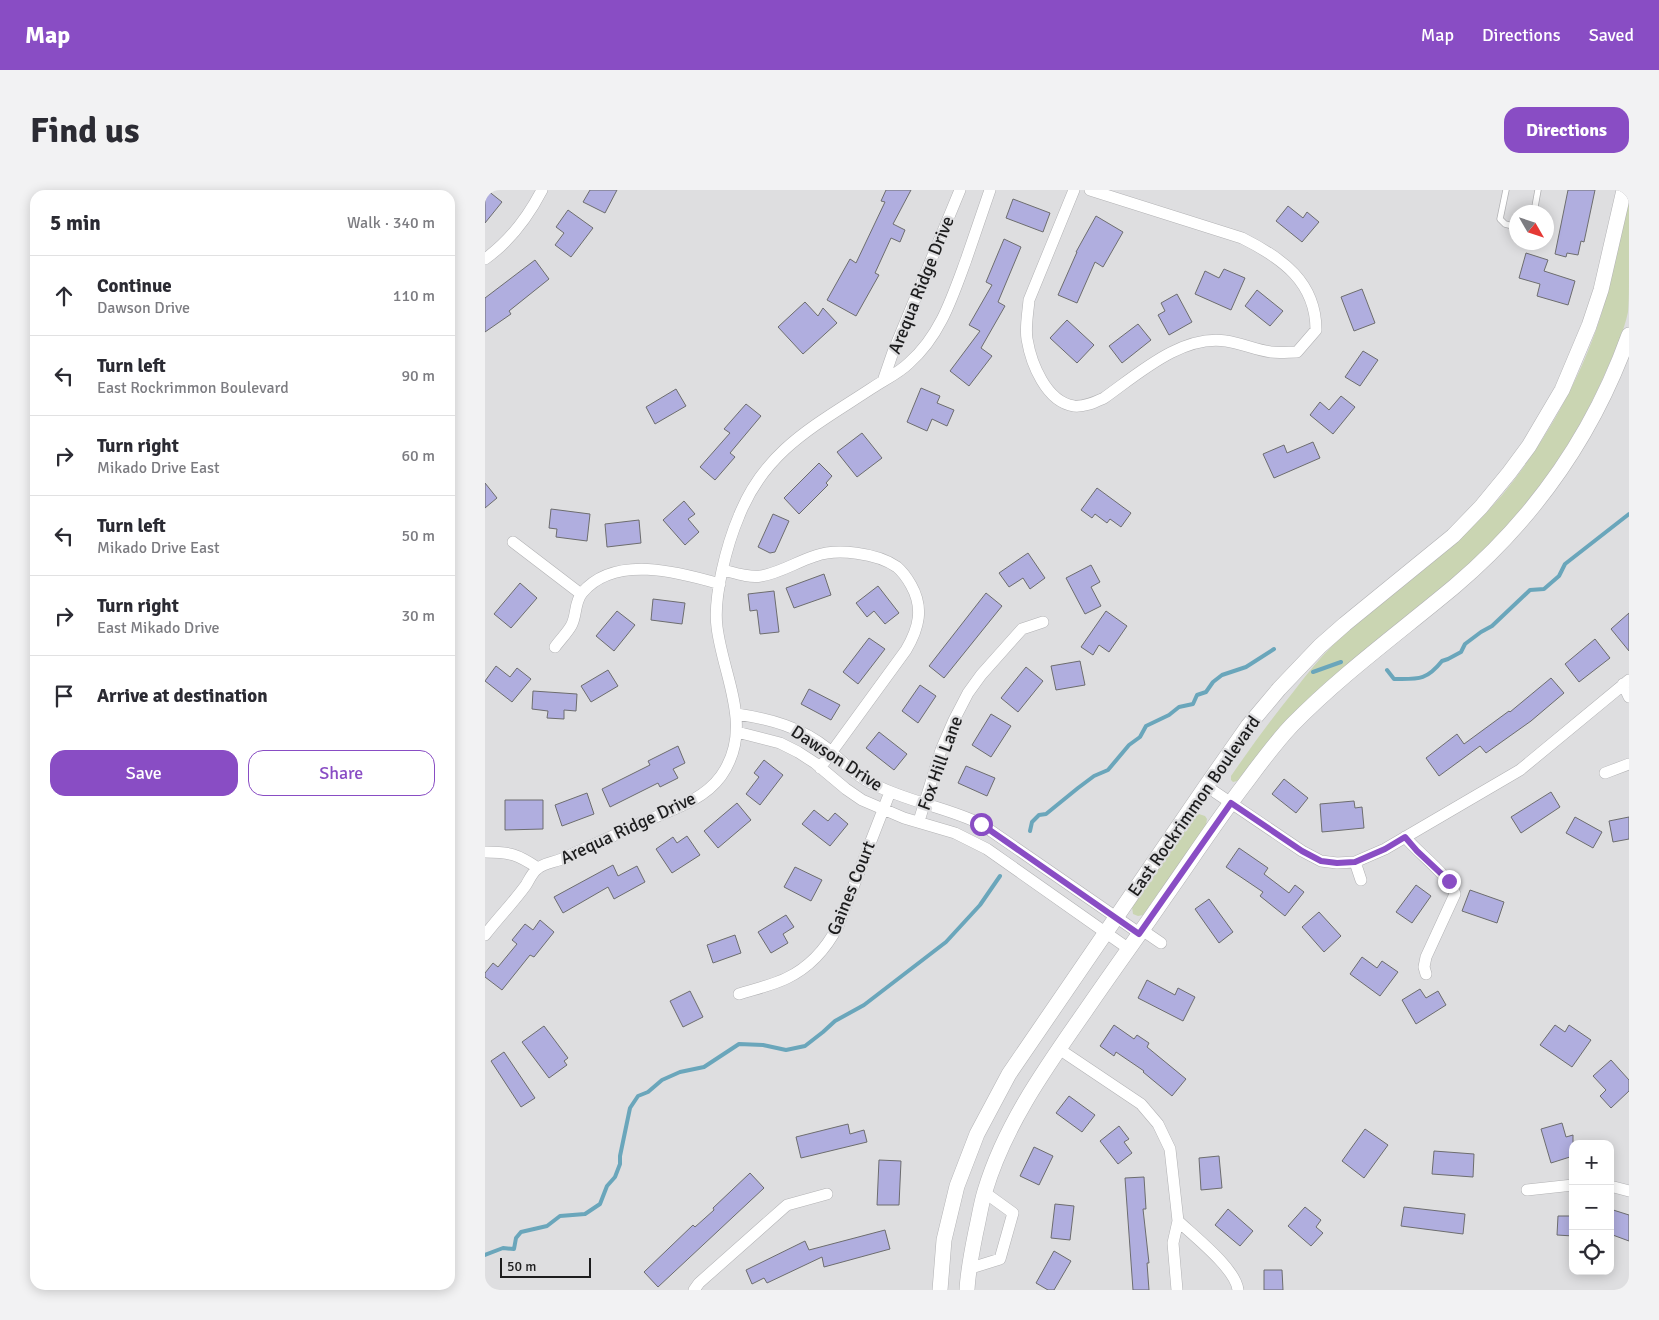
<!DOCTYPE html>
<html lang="en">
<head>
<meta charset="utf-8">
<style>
	:root { --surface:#fff; --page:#f2f2f3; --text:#2b2b33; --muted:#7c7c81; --line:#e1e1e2; --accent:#894dc4 }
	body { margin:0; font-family:Signika,sans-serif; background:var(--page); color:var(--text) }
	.controls { position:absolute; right:15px; bottom:15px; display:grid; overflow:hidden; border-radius:10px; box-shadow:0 2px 12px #0003 }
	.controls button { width:45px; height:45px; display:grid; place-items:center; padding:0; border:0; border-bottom:1px solid var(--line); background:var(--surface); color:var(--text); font:25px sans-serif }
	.compass { position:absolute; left:1024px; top:15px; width:45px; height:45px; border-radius:50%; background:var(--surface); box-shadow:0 2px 12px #0003; rotate:129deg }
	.scale { position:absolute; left:15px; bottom:12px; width:91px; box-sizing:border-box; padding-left:5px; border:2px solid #1d1d1e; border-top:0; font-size:14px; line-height:18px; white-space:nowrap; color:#1d1d1e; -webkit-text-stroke:4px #dedee0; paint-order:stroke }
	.stop { position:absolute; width:15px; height:15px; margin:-11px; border:4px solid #894dc4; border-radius:50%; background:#fff }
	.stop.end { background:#894dc4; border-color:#fff; box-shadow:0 1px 5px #0008 }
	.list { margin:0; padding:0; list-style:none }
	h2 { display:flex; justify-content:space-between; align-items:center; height:65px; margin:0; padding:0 20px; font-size:21px }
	h2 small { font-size:16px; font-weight:400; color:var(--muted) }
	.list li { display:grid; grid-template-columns:32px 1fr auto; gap:15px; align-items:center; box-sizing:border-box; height:80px; padding:0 20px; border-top:1px solid var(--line) }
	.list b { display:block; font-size:19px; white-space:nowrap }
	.list p { margin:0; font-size:16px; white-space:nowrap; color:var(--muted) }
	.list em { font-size:16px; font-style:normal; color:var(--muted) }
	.actions { display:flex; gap:10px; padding:15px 20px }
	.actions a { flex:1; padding:11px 0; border:1px solid var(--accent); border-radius:15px; text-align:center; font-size:18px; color:var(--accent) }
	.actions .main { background:var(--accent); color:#fff }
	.icon { flex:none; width:28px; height:28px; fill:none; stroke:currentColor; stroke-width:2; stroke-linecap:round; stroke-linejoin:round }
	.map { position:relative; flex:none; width:1144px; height:1100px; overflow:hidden; border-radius:15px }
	header { display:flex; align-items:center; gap:30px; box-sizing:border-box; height:70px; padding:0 25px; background:var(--accent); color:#fff }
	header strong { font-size:24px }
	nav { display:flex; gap:28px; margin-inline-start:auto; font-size:18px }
	.intro { display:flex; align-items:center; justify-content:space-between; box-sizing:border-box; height:120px; padding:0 30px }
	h1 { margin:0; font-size:35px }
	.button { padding:12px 22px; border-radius:15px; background:var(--accent); color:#fff; font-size:18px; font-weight:700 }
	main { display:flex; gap:30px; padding:0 30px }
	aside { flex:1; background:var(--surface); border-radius:15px; box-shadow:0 2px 12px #0003 }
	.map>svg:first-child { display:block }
	.green { fill:#cad5b2 }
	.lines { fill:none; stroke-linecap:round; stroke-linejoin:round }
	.stream { stroke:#6aa6bb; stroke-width:4 }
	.building { fill:#b0aedf; stroke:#6d6d6e }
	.lane-casing { stroke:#b2b2b4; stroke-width:7 }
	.street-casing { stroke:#b2b2b4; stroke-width:12 }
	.secondary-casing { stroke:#b2b2b4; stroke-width:16 }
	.lane { stroke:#fff; stroke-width:5.5 }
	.street { stroke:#fff; stroke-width:11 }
	.secondary { stroke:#fff; stroke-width:15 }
	.route { stroke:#894dc4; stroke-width:6 }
	.labels { text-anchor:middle; stroke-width:4.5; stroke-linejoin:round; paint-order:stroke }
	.street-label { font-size:18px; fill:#1d1d1e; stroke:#dedee0 }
</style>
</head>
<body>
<header>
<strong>Map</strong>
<nav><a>Map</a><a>Directions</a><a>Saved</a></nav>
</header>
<div class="intro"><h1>Find us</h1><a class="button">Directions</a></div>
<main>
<aside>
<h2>5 min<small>Walk · 340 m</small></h2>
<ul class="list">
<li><svg class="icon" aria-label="ahead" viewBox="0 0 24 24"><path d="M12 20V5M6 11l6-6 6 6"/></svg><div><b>Continue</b><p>Dawson Drive</p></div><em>110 m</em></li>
<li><svg class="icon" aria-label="left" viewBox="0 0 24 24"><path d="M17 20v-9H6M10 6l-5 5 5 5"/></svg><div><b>Turn left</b><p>East Rockrimmon Boulevard</p></div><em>90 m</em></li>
<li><svg class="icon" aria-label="right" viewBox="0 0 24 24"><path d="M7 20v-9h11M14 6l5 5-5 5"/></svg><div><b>Turn right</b><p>Mikado Drive East</p></div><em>60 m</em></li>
<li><svg class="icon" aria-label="left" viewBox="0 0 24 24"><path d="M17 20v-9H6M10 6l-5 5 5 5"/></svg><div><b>Turn left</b><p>Mikado Drive East</p></div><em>50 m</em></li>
<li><svg class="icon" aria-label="right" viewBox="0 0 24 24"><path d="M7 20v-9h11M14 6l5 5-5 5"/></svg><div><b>Turn right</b><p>East Mikado Drive</p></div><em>30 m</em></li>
<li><svg class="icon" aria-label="arrive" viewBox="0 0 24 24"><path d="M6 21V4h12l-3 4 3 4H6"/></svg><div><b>Arrive at destination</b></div></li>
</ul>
<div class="actions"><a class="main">Save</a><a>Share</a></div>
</aside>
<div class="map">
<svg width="1144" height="1100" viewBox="0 0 1144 1100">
	<rect width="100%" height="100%" fill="#dedee0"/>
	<path class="green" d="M1144,12C1144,37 1144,62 1144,88C1144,98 1144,112 1143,122C1139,141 1130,161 1122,179C1089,256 1043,318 983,376L799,533L752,591L748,592L746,590V586C766,557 787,528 809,501C821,485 834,469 848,455C904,403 968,363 1018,304C1061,251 1097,187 1117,122C1127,86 1135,48 1144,12Z
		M714,624L720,626L722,629L721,635L658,725L653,726L648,724L647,717L710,627Z"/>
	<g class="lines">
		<path class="stream" d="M902,480L909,489C933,489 941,491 957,471L963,469L976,462L980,454L996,442L1007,436L1045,400L1059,399L1074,386L1080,374L1144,324
			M828,482L856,472
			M545,641L547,632L554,625L561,624L593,598L609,586L623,580L644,555L655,547L661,536L684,525L694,517L708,514L712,505L721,502L728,492L737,485L761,477L789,459
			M0,1065L18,1058L29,1059L31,1048L36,1042L62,1036L75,1026L100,1024L115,1014L122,996L130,987L135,974V966L145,918L153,906L163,902L177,890L195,882L219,877L254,854L278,855L301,860L320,856L338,842L350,831L379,815L461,752L495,715L515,686"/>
	</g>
	<path class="building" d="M0,0H2L17,12L0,33Z
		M105,0H132L120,23L98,12Z
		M401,0H426L408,34L420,40L415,52L406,48L390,83L394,85L371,126L342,110L365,69L371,73L400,12L396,11Z
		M1083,0H1110L1099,52L1096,51L1093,65L1082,63L1081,67L1070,64Z
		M528,9L565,23L558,42L521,28Z
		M803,16L818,28L822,22L834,32L817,52L791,31Z
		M83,20L108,38L86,67L70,55L79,43L71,37Z
		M611,26L638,42L618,77L610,72L592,113L573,105L592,62H591Z
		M519,49L536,57L513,112L520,116L496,158L507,166L484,196L465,181L495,141L484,135L507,95L501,92Z
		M1041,63L1063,70L1059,81L1090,91L1083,115L1052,106L1055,94L1034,88Z
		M50,70L64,89L24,121L26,124L0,142V108Z
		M739,79L760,88L746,120L710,104L720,81L734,88Z
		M877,99L890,133L869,141L856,107Z
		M772,100L798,121L785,136L760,116Z
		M692,104L707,132L684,145L673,125L680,121L676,113Z
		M320,112L333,126L338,118L352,133L318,164L293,137Z
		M582,130L609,155L592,173L565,148Z
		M653,134L666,150L637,173L624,156Z
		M878,161L893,170L875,196L860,187Z
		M436,198L455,206L452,213L469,220L462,236L447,229L442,241L422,232Z
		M191,199L201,216L170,234L161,217Z
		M856,206L870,217L848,244L825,225L835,212L844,220Z
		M261,214L276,226L245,263L250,267L230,290L215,277L245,243L239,239Z
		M377,243L397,268L372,287L352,262Z
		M828,252L835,268L789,288L778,264L799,255L802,263Z
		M334,273L347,286L341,293L343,295L314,324L299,308Z
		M0,293L12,308L0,318Z
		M612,298L646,323L636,337L625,329L622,333L610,324L607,328L596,320Z
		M199,311L210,324L203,329L214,342L200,355L178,330Z
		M66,319L105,324L102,351L71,347L72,339L64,338Z
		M288,324L304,331L290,362L285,363L273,357Z
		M154,330L156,353L122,357L120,334Z
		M543,363L560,388L545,399L538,388L524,397L514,383Z
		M606,375L615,392L606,397L616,416L600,424L581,388Z
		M339,384L346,405L309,418L301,398Z
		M35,393L52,408L26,438L9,424Z
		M393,396L414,423L400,434L389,421L382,427L371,413Z
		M289,401L294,442L275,444L272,420L265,421L263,404Z
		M501,403L517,416L459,488L444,476Z
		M168,409L200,413L197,434L166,430Z
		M132,421L150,435L129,461L111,446Z
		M621,421L642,436L624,462L614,455L608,465L596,457Z
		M1144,423V461L1126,439Z
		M384,448L400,459L373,494L358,482Z
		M1110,449L1125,468L1094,492L1080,474Z
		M595,471L600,495L571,500L566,476Z
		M11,476L25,487L32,478L46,489L27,512L0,491Z
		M541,477L558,491L533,522L516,508Z
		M123,480L133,496L106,512L96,496Z
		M1066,488L1079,503L1046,531L1001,563L995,556L954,586L941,568L972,544L979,554L1024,521L1025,522Z
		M435,495L451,506L433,533L417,521Z
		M324,499L355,515L346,530L316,514Z
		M48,501L92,504L91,521L79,520V529L62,528L63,521L47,519Z
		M506,524L526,536L506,567L487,555Z
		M394,542L422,564L409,580L381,558Z
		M193,556L200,573L188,579L193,588L175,597L173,593L125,617L117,599L165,575L163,571Z
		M279,570L298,585L275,615L261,604L274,587L269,583Z
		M481,576L510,588L502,606L473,593Z
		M799,589L823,608L811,623L787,604Z
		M1066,602L1075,617L1036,643L1026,627Z
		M102,603L109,624L77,636L70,615Z
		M20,610H58V639L20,640Z
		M869,611L870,618L877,617L879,638L837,642L835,614Z
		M252,613L266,630L233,658L219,641Z
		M329,620L343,631L350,623L363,634L345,656L317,634Z
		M1090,627L1117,642L1108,658L1081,643Z
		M1144,627V649L1128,652L1124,631Z
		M202,646L215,665L187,683L171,659L188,647L192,653Z
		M754,658L783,678L779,684L804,703L810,695L819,702L800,726L775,706L778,702L741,677Z
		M128,675L133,686L152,676L160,692L129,709L123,697L78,723L69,707Z
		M310,677L337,690L326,711L299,697Z
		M931,695L946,706L927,733L911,722Z
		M985,700L1019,712L1012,733L977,721Z
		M724,709L748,742L734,753L710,719Z
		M834,722L856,746L839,762L817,737Z
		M301,725L309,737L298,744L303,753L286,763L273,742Z
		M55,730L69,742L49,767L45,765L17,800L0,787V783L8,773L13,777L32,754L27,750L40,734L48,740Z
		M250,745L256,763L228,773L222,755Z
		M877,767L892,778L897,771L913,782L895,806L865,784Z
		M662,790L690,805L693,798L710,807L698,831L653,808Z
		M935,799L941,808L953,801L961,815L931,834L917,810Z
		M205,801L218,827L198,837L185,811Z
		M629,835L649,849L652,845L664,853L662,857L701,889L687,906L658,882L659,881L631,862L629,866L615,856Z
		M1070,835L1080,842L1084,835L1106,850L1087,877L1055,855Z
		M59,836L83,868L79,871L82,875L64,888L37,852Z
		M19,862L50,908L36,917L6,871Z
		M1126,870L1144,890V901L1126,918L1115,906L1121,900L1108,886Z
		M584,906L610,925L597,942L571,923Z
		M1077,933L1081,947L1088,945V966L1066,973L1056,939Z
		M363,934L365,944L379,940L382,952L316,968L311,947Z
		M634,936L644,949L639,952L647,963L633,974L615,951Z
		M880,939L903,955L879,988L857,971Z
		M549,957L568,966L554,995L535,986Z
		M949,961L989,964L988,987L947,984Z
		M734,966L737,998L716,1000L714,968Z
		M394,970L416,971L414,1015H392Z
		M265,983L279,998L173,1097L159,1082L208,1035L210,1037L229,1020L228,1018Z
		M659,987L661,1019H658L664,1073H662L664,1100H648L640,988Z
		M570,1014L589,1016L585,1050L566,1048Z
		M820,1017L836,1030L831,1037L838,1043L826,1056L803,1036Z
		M919,1017L980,1024L978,1044L916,1036Z
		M743,1019L768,1041L755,1056L730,1035Z
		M1125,1019L1144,1025V1051L1125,1044Z
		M1073,1026H1088V1046L1072,1045Z
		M400,1040L405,1059L339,1077L337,1067L282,1093L279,1088L267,1094L261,1080L320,1051L324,1060Z
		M569,1061L586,1071L569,1100H563L551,1093Z
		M779,1080H797L798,1100H779Z"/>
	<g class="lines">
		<defs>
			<path id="lane" d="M1021,0L1015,29L1020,34L1032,37
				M1049,22L1053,0"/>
			<path id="street" d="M589,0L544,110C543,123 540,137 542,149C546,173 561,212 589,216C600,217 610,212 619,208C653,184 697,144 741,151C756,153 770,160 786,162C794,163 804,162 812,162L831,140C831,92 797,68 757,48L605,0
				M0,69C25,51 43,27 57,0
				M398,191L408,162L475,0
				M28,352L96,404
				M238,380C250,383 264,388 276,386C295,383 311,372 330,366C352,358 392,363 412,377C418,382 422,388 426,395C439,418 434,438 421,460L335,578
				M70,457C75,450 82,443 86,436C92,426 89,413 97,403C129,364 194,382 235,394
				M1138,494L1144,507
				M252,524C285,529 316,537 343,559C357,571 371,586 388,594C423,612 461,617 496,634L654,743
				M252,542L295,553L313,562L330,573L361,599L377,610L419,628L470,643L502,659L644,759
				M1120,583L1144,574
				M721,596L817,661L836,671L852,673L870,672L900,659L1035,580L1144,490
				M434,631L456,560L469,530L483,503L496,485L537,439L558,432
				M920,647C934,664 964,685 970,704L941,767L939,777L941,784
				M0,662C25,662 32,664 53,678
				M870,672L876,690
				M657,740L676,753
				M0,745C13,728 28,713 41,695C44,690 47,683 52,679C58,673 71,672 79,668C105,656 131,645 156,633C184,621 218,611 236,586C270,538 238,487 232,437C228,407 242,354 254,326C280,260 331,235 387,198C399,190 414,183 424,173C455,146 467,108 481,70C489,47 497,23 505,0
				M254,804C270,799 288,795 302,788C325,777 342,757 353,736L405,602
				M574,859L656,914L673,934L685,959L693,1031L688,1053L692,1100
				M1125,996L1144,1001
				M1042,1000L1088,995
				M693,1031C709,1046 751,1079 753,1100
				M483,1079L515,1069L528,1023L499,1002
				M209,1100L214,1093L302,1015L342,1004"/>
			<path id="secondary" d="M455,1100L459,1050L472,996L492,944L524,884L721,596L763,536L794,499L835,456L860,434L968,346L996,317L1024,283L1044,256L1077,200L1104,136L1116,100L1139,0
				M482,1100C483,1080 487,1061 491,1041C494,1028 496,1014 500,1001C520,934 562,876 601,820C627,782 654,745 680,707C706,670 731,632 759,595C774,575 789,554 807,535C857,484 915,442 970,396C1050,328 1109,243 1144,145"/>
		</defs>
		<use href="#lane" class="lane-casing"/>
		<use href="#street" class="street-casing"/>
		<use href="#secondary" class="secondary-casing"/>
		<use href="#lane" class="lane"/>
		<use href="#street" class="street"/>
		<use href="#secondary" class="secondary"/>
	</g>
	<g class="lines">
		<path class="route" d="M496,634L654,744L746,613L817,661L836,671L852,673L870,672L900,659L920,647L932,661L964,691"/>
	</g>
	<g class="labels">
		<g class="street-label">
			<text transform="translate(436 95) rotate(-68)" y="6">Arequa Ridge Drive</text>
			<text transform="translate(352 568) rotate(33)" y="6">Dawson Drive</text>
			<text transform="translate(455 573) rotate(-70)" y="6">Fox Hill Lane</text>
			<text transform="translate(709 616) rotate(-55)" y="6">East Rockrimmon Boulevard</text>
			<text transform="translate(143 638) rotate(-25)" y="6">Arequa Ridge Drive</text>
			<text transform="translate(366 698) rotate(-68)" y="6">Gaines Court</text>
		</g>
	</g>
</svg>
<div class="controls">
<button>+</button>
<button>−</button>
<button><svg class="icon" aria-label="locate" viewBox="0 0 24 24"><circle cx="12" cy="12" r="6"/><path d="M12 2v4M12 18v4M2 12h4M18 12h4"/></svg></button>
</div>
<svg class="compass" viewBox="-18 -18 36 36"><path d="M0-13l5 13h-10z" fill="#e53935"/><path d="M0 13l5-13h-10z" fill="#7c7c81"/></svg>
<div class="scale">50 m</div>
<div class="stop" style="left:496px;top:634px"></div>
<div class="stop end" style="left:964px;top:691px"></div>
</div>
</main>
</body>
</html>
